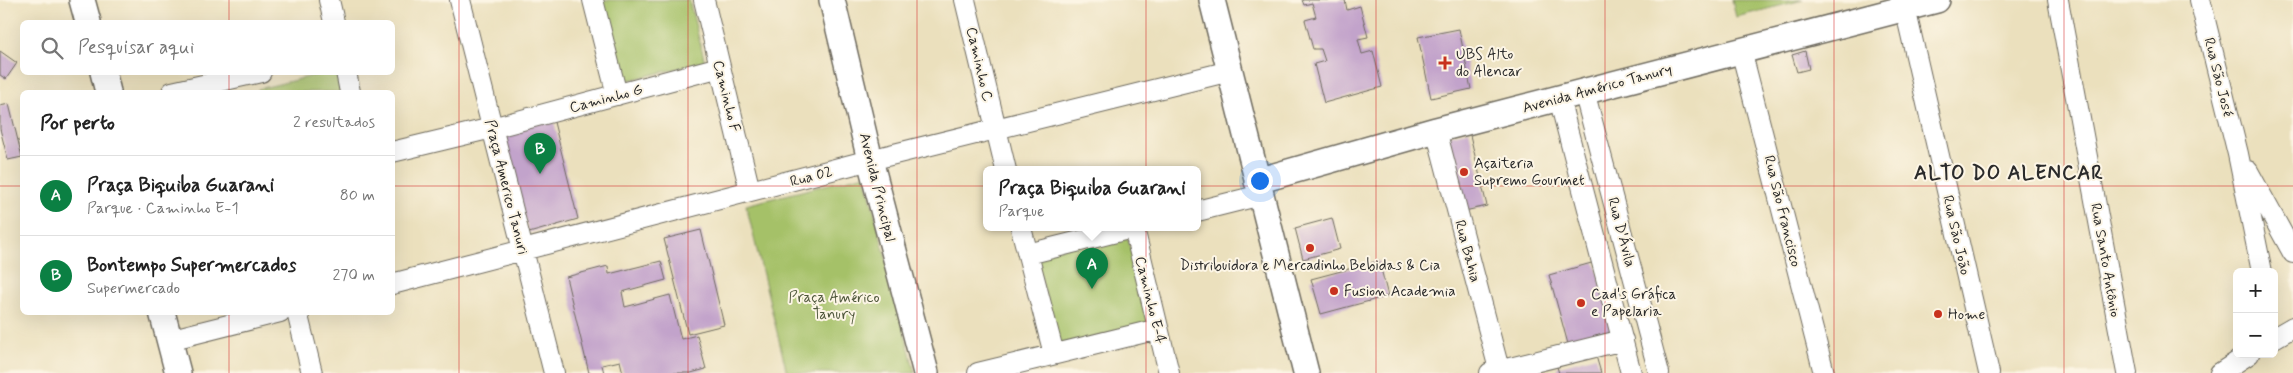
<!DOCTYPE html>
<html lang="pt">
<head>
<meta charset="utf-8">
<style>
	:root { --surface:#fff; --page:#f6f6f6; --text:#222; --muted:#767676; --line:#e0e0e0; --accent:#0b8043 }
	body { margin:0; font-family:Mynerve,sans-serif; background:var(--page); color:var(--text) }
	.controls { position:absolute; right:15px; bottom:15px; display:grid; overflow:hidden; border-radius:8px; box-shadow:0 5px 20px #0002 }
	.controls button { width:45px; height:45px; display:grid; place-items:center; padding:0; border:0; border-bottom:1px solid var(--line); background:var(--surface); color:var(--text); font:25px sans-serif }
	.you { position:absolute; left:1259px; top:180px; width:18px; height:18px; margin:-12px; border:4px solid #fff; border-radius:50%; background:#1a73e8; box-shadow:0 0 0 8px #1a73e833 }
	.badge { display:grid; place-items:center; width:32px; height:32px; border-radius:50%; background:var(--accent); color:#fff; font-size:16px; font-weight:700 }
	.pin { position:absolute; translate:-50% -41px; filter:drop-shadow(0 1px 2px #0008) }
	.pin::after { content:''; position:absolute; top:26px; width:18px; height:15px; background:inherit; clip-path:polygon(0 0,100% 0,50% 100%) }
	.popup { position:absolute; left:983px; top:166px; width:218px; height:65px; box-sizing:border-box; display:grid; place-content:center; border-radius:8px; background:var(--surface); filter:drop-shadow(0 1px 4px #0005); font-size:16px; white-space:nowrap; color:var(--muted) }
	.popup b { font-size:19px; color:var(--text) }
	.popup::after { content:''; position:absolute; left:50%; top:100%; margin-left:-10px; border:10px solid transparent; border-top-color:var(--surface) }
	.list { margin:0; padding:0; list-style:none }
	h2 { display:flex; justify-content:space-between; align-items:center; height:65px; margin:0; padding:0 20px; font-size:21px }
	h2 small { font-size:16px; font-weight:400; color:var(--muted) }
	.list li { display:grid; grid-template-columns:32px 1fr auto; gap:15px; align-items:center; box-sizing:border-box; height:80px; padding:0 20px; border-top:1px solid var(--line) }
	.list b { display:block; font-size:19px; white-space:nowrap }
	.list p { margin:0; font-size:16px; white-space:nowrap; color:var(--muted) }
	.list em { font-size:16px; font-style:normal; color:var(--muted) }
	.icon { flex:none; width:28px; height:28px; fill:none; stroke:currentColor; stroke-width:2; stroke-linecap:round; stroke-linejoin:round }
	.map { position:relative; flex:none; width:2293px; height:373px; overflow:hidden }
	.search { position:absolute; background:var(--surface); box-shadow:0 5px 20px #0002; left:20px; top:20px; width:375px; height:55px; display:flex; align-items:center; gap:12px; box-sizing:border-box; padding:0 18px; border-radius:8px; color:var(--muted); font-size:19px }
	.panel { position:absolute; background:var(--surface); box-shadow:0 5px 20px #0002; left:20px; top:90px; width:375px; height:225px; border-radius:8px }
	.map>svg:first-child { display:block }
	.green { fill:#a5c168; stroke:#68764a }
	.building { fill:#c2a3cb }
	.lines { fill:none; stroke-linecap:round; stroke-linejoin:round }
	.minor-casing { stroke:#6e6a5e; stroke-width:22 }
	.tertiary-casing { stroke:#6e6a5e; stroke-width:28 }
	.minor { stroke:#fff; stroke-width:20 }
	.tertiary { stroke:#fff; stroke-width:25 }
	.grid { fill:none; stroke:#d62828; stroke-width:1; stroke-opacity:0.55 }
	.poi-dot { fill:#c8321e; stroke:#fcf5e5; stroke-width:2 }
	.labels { text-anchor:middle; stroke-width:4; stroke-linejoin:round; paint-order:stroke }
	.poi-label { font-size:15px; fill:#2b2b2b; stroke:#fcf5e5; text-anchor:start }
	.street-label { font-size:15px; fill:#2b2b2b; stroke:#fcf5e5 }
	.park-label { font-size:15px; fill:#50583d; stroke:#fcf5e5 }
	.district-label { font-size:20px; font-weight:bold; letter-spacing:1px; fill:#2b2b2b; stroke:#fcf5e5 }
</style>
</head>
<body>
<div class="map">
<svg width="2293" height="373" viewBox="0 0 2293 373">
	<rect width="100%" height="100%" fill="#fcf5e5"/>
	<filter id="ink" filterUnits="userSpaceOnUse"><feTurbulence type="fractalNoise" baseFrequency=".02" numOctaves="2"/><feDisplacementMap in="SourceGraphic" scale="10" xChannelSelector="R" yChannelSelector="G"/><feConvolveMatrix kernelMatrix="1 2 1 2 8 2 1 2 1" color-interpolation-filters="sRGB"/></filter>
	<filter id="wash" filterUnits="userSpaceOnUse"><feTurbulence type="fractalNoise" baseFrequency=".0096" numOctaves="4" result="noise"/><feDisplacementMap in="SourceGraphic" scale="20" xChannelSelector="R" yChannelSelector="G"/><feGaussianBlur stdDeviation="1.12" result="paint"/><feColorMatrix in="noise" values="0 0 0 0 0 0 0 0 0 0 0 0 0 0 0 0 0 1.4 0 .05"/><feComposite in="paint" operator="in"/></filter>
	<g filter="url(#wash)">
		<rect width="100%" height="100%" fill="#ebe0bd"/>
		<path class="green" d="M598,0H689L705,62L617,83Z
			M1732,0H1803L1736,17Z
			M338,72L343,92H259L258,89L325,73Z
			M865,175L915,373H787L746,205Z
			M1126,231L1149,324L1059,347L1035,255Z"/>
		<g id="blocks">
			<path class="building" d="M1302,0H1345L1347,10L1360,6L1368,37L1358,39L1362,54L1373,51L1382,87L1324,103L1314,64L1325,61L1321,49H1313L1305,20L1316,17L1312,3L1304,5Z
				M1459,29L1471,89L1431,98L1418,37Z
				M0,51L17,63L6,79L0,75Z
				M1805,51L1809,69L1797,72L1792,55Z
				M9,104L22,157L8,160L0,129V106Z
				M552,114L578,219L529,233L501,128Z
				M1469,131L1487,206L1460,212L1440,138Z
				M1332,218L1340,249L1303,259L1295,228Z
				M701,230L724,325L688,334L664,239Z
				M661,261L666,280L622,292L625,307L670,295L681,339L697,335L706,369L691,373H623L620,361L602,365L604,373H589L566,277L608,266L609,274Z
				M1379,261L1388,296L1321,314L1311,279Z
				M1595,262L1614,331L1568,344L1549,275Z
				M1596,356L1601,373H1559L1557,367Z"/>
		</g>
	</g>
	<g filter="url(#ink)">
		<use href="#blocks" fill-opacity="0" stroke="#6e6a5e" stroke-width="1"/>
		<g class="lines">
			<defs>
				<path id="minor" d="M329,0L334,22
					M460,0L554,373
					M593,0L617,95
					M704,0L750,191
					M965,0L1006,170
					M2058,0L2127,373
					M2200,0L2238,154L2262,272
					M1905,8L1989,373
					M1741,50L1824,373
					M346,72L350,92
					M1584,91L1659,373
					M172,92L261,72
					M1559,98L1631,373
					M1436,130L1500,373
					M392,152L492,128L720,67
					M2248,171L2293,253
					M1197,211L1261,195
					M1021,228L1054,354
					M1134,228L1169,373
					M1028,254L1132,228
					M392,284L870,160L1230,71
					M297,312L312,373
					M2274,338L2293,327
					M169,340L280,312
					M978,373L1158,329
					M1490,373L1623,340
					M2220,373L2249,354"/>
				<path id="tertiary" d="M82,0L88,22
					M832,0L870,160L926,373
					M1212,0L1306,373
					M103,72L108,92
					M1257,181L1436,130L1937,0
					M162,312L178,373"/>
			</defs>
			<use href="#minor" class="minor-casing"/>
			<use href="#tertiary" class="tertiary-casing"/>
			<use href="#minor" class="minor"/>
			<use href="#tertiary" class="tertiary"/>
		</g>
	</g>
	<path class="grid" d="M229,0V22M459,0V373M688,0V373M917,0V373M1146,0V373M1376,0V373M1605,0V373M1834,0V373M2064,0V373M229,72V92M0,186H22M392,186H2293M229,312V373"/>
	<g class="poi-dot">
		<path d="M1442.5 55.5h5v5h5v5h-5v5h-5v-5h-5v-5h5z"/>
		<circle cx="1464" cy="172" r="5"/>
		<circle cx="1310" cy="248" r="5"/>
		<circle cx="1334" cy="291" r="5"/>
		<circle cx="1581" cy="303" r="5"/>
		<circle cx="1938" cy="314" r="5"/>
	</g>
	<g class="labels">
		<g class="poi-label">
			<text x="1456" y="59">UBS Alto<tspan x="1456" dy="17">do Alencar</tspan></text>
			<text x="1474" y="168">Açaiteria<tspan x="1474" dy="17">Supremo Gourmet</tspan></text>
			<text x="1310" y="270" text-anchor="middle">Distribuidora e Mercadinho Bebidas &amp; Cia</text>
			<text x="1344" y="296">Fusion Academia</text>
			<text x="1591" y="299">Cad's Gráfica<tspan x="1591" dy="17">e Papelaria</tspan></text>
			<text x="1948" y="319">Home</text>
		</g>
		<g class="street-label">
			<text transform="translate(980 64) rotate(77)" y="5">Caminho C</text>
			<text transform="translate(2219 77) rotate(76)" y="5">Rua São José</text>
			<text transform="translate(1597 88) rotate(-15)" y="5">Avenida Américo Tanury</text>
			<text transform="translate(727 96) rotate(76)" y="5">Caminho F</text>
			<text transform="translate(606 98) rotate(-15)" y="5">Caminho G</text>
			<text transform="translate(811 176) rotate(-15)" y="5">Rua 02</text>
			<text transform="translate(507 187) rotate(76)" y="5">Praça Americo Tanuri</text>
			<text transform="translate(878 187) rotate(76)" y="5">Avenida Principal</text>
			<text transform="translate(1783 211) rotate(76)" y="5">Rua São Francisco</text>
			<text transform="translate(1622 232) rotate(75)" y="5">Rua D'Ávila</text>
			<text transform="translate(1957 235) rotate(77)" y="5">Rua São João</text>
			<text transform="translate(1468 251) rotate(75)" y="5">Rua Bahia</text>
			<text transform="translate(2106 260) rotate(80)" y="5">Rua Santo Antônio</text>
			<text transform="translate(1151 300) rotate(76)" y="5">Caminho E-4</text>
		</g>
		<g class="park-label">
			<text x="834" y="302">Praça Américo<tspan x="834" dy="17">Tanury</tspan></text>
		</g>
		<g class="district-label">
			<text x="2009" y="179">ALTO DO ALENCAR</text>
		</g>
	</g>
</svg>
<div class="controls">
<button>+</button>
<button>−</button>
</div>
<div class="you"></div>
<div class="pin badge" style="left:1092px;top:289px">A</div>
<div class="popup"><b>Praça Biquiba Guarani</b>Parque</div>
<div class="pin badge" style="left:540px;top:174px">B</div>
<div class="search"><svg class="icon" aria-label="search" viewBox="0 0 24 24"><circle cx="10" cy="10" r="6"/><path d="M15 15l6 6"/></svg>Pesquisar aqui</div>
<section class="panel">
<h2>Por perto<small>2 resultados</small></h2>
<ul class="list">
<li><span class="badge">A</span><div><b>Praça Biquiba Guarani</b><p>Parque · Caminho E-1</p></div><em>80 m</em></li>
<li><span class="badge">B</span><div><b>Bontempo Supermercados</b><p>Supermercado</p></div><em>270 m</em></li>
</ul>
</section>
</div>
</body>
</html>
